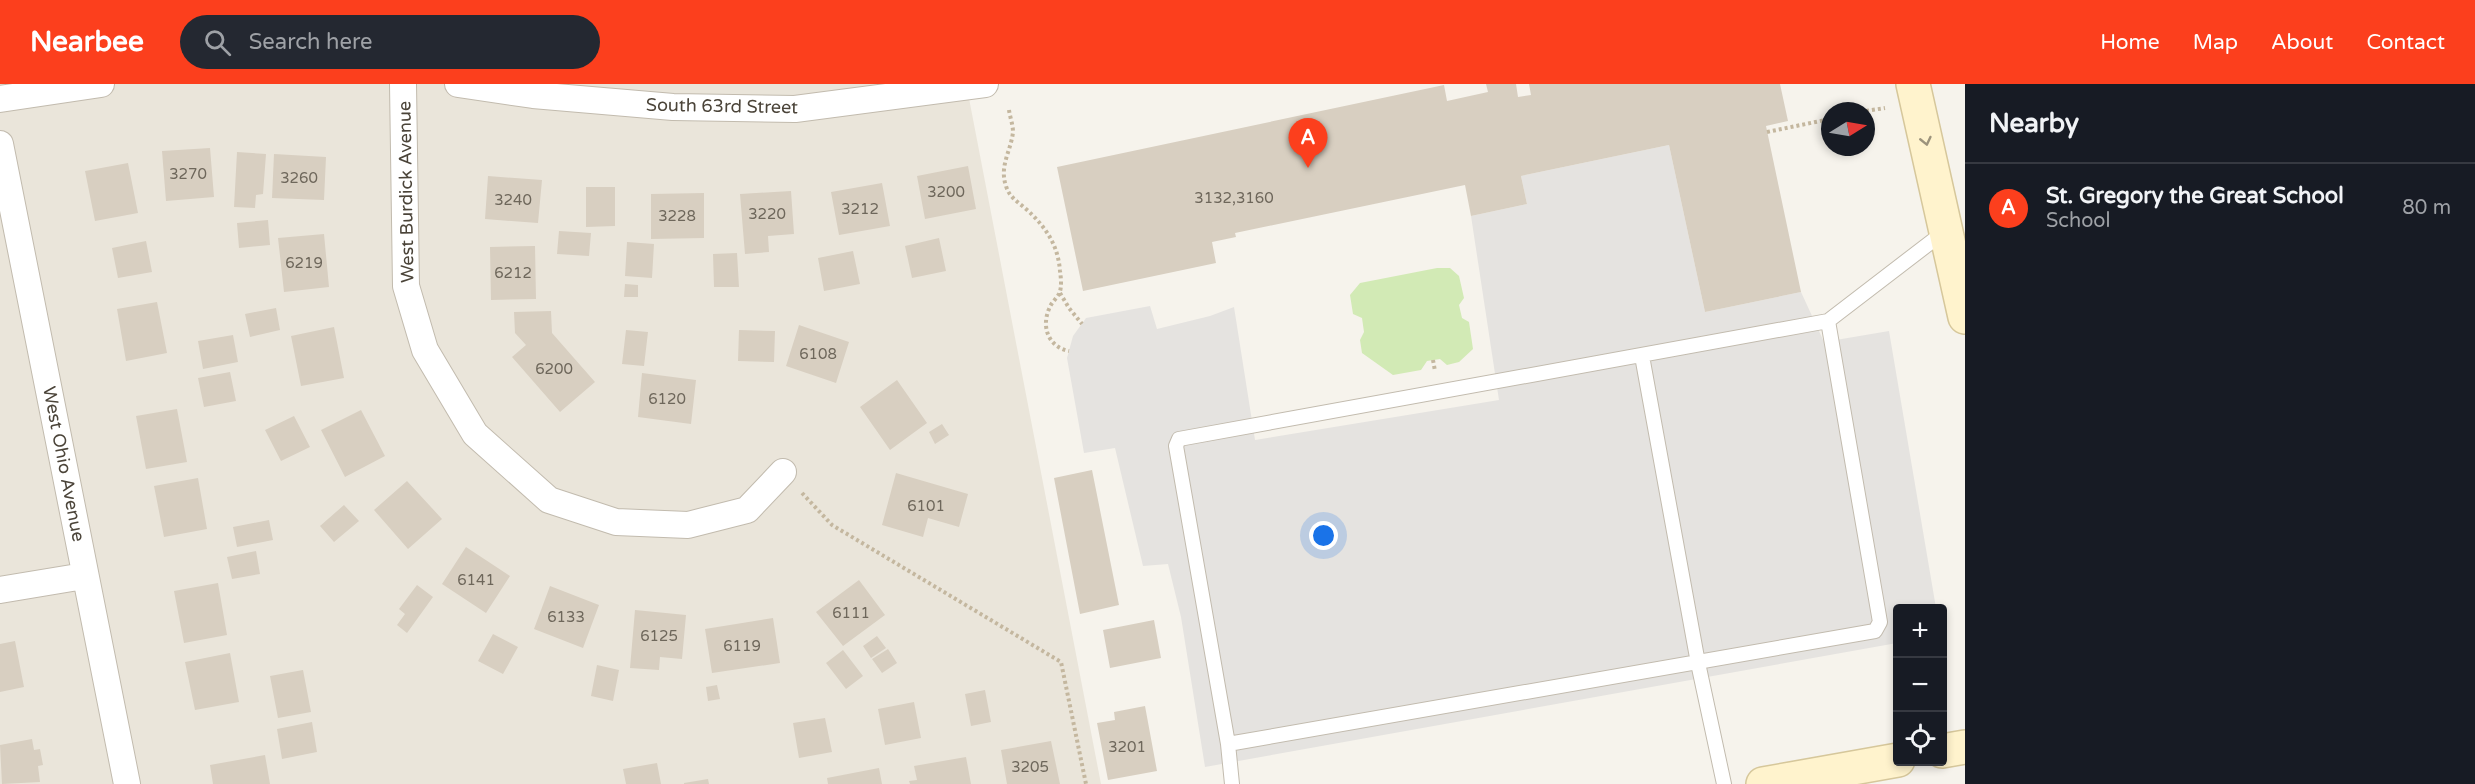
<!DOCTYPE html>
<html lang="en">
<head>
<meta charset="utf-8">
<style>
	:root { --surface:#171b24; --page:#242831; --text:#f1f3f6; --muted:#9ea1a6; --line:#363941; --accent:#fc3f1d }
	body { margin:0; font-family:"Varela Round",sans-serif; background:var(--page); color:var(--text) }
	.controls { position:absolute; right:18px; bottom:18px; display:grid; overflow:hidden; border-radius:6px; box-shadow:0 3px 9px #0003 }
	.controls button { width:54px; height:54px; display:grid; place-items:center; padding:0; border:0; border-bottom:2px solid var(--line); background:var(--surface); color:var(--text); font:30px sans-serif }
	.compass { position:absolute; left:1821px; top:18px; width:54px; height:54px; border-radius:50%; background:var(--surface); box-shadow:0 3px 9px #0003; rotate:79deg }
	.you { position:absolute; left:1324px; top:452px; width:21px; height:21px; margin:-15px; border:4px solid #fff; border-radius:50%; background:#1a73e8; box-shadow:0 0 0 9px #1a73e833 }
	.badge { display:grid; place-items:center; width:39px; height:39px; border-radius:50%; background:var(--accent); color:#fff; font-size:20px; font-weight:700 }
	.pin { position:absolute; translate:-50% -50px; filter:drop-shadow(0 2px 3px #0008) }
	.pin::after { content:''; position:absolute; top:32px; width:21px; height:18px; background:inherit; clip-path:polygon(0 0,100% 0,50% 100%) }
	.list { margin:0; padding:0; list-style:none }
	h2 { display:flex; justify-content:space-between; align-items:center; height:78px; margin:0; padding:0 24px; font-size:26px }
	h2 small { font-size:20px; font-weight:400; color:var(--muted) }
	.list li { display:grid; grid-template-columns:39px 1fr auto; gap:18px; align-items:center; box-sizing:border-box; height:90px; padding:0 24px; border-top:2px solid var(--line) }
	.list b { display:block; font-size:22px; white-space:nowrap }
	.list p { margin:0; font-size:20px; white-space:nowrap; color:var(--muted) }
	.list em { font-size:20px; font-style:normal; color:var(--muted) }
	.icon { flex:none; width:33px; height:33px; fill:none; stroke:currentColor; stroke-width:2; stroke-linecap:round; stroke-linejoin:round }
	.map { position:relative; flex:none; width:1965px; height:700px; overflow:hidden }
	header { display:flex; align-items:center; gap:36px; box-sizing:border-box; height:84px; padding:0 30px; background:var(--accent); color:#fff }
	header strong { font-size:28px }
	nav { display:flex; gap:33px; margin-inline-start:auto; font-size:21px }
	.search { width:420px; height:54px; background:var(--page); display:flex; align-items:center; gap:15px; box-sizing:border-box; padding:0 21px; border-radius:33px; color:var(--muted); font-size:22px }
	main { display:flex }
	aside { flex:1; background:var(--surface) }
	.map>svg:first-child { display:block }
	.residential { fill:#eae5da }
	.green { fill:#d2eab5 }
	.parking { fill:#e5e3e0 }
	.building { fill:#d8cfc1 }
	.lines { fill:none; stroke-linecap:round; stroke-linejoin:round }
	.lane-casing { stroke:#c2bbae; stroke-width:16 }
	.street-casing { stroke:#c2bbae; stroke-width:28 }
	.secondary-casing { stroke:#d6c79b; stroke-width:36 }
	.path { stroke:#c4b79f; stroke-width:4; stroke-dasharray:3 3; stroke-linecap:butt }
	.lane { stroke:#fff; stroke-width:14 }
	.street { stroke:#fff; stroke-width:26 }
	.secondary { stroke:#fff3cd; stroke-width:33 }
	.oneway { stroke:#9c937c }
	.labels { text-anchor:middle; stroke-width:4.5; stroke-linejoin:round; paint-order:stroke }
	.number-label { font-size:15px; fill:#6e675b }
	.street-label { font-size:18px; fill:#4b4439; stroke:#fff }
</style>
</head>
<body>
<header>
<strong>Nearbee</strong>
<div class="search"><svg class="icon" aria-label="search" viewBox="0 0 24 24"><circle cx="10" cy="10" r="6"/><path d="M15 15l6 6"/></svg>Search here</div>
<nav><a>Home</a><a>Map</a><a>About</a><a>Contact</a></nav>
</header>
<main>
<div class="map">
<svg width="1965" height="700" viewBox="0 0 1965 700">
	<rect width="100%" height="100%" fill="#f6f3ec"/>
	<path class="residential" d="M0,0H985L967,4L1101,700H0Z"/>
	<path class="green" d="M1437,184H1450L1459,192L1464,214L1459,221L1462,234L1469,238L1473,265L1459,278L1447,281L1440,275L1427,277L1421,286L1393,291L1362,269L1360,256L1364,248L1362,234L1353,230L1350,211L1360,199Z"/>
	<path class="parking" d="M1669,61L1705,228L1801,208L1824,258L1889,247L1936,524H1898L1897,559L1205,683L1181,533L1168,480L1143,482L1115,364L1084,369L1067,274L1073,252L1086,234L1150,222L1157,245L1210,232L1234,223L1255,356L1499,316L1471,132L1527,120L1521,92Z"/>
	<path class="building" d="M1486,0H1516L1518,13L1531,11L1529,0H1780L1788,37L1766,42L1801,208L1705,228L1669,61L1521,92L1527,120L1471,132L1465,101L1235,149L1236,153L1212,158L1216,179L1083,207L1057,83L1444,1L1447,17L1488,8Z
		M210,64L214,113L166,117L162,67Z
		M237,68L266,70L263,110L256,111L255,124L234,123Z
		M274,70L326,73L324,116L272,114Z
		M128,79L138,129L95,137L85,87Z
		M968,82L976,125L925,135L917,92Z
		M488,92L542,96L538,139L485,135Z
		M882,99L890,142L839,151L831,108Z
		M586,103H615V142L586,143Z
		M791,107L794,150L768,152L769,168L745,170L740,110Z
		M704,109V154L651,155V110Z
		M268,136L270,161L239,164L237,139Z
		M559,147L591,149L589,172L557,170Z
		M324,150L329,203L284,208L278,154Z
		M939,154L946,187L912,194L905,162Z
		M146,157L152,188L118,194L112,164Z
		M627,158L654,160L652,194L625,192Z
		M535,162L536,215L491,216L490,163Z
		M853,167L860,200L824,207L818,174Z
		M737,169L739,203H714L713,170Z
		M625,200L638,201V213H624Z
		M157,218L167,269L126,277L117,225Z
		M276,224L280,246L250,253L245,230Z
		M551,227L552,249L595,298L560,328L512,273L526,261L515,249L514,228Z
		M799,241L849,258L836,299L786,282Z
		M334,243L344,294L301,302L291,252Z
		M626,246L648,248L644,282L622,280Z
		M739,246L775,247L774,278L738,277Z
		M233,251L238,278L203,285L198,257Z
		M230,288L236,317L204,323L198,294Z
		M642,289L696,296L691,340L638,333Z
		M897,296L927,339L890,366L860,323Z
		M177,325L187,378L146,385L136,332Z
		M361,326L385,372L345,393L321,346Z
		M294,332L310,363L281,377L265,346Z
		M942,340L949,351L935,360L929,348Z
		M1092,386L1119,521L1080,530L1054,394Z
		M896,389L968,410L959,443L928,434L923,453L882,441Z
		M198,394L207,445L164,453L154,402Z
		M407,397L442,435L408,465L374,426Z
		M344,421L359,437L334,458L320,442Z
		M269,436L273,456L237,463L233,443Z
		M466,463L510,492L486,529L442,500Z
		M256,467L260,490L232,495L227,473Z
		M859,496L885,531L843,562L816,528Z
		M218,499L227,551L184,559L174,507Z
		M417,501L433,513L407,549L397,541L405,530L399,525Z
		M550,502L599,521L583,564L534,545Z
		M635,526L686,531L682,575L660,573L659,586L630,584Z
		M773,534L780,579L712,589L705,545Z
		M1154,536L1161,574L1110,584L1103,546Z
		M493,550L518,563L503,590L478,577Z
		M877,552L886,564L871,574L863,562Z
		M15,557L24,603L0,608V560Z
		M888,565L897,579L882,589L872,575Z
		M843,566L863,592L846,605L826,579Z
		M230,569L239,618L195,626L185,578Z
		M597,581L619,586L613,617L591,612Z
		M303,586L311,628L278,634L270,592Z
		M717,601L720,615L708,617L706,603Z
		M985,606L991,638L971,642L965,610Z
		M914,618L921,654L885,661L878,625Z
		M1145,622L1157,687L1108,696L1097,639L1115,636L1114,628Z
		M825,634L832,668L799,674L793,639Z
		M312,638L317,668L282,675L277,645Z
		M32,655L34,666L40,665L43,681L38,682L40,698L2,700L0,661Z
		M1051,657L1060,700H1007L1001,666Z
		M265,671L270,700H213L210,681Z
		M966,673L971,700H910L909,697L917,696L914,682Z
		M657,679L661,700H626L623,685Z
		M879,684L882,700H828L827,694Z
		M708,695L709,700H684V699Z"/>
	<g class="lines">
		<defs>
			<path id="lane" d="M1642,272L1698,579L1724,700
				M1228,660L1875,547L1880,538L1828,237
				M1232,700L1228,660L1176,362L1179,355L1828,237L1944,148"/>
			<path id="street" d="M403,0L406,202L425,266L475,350L549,416L616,438L688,441L747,426L783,388
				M458,0L533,11L673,23L795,25L985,0
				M0,15L101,0
				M0,60L127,700
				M0,506L84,492"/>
			<path id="secondary" d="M1913,0L1965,233
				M1942,667L1965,663
				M1763,700L1898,676"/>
		</defs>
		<use href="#lane" class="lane-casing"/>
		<use href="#street" class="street-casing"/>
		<use href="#secondary" class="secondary-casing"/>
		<path class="path" d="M1009,26C1010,33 1013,41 1013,48C1011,67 999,82 1006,102C1009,113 1018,118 1026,125C1046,143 1058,161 1060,187C1061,194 1062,204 1059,210C1056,215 1051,219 1049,225C1041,244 1049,263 1069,267
			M1866,27L1885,24
			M1767,48L1830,35
			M1060,209L1069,224L1082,240
			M1433,276L1435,287
			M802,409L832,441L1061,578L1086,700"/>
		<use href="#lane" class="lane"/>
		<use href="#street" class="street"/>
		<use href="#secondary" class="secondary"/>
	</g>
	<defs><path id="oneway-chevron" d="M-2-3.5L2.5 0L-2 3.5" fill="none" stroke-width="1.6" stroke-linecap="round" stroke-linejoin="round" transform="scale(1.5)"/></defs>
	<use class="oneway" href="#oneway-chevron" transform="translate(1926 57) rotate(77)"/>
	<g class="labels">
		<g class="number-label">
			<text x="188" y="95">3270</text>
			<text x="299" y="99">3260</text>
			<text x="946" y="113">3200</text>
			<text x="1234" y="119">3132,3160</text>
			<text x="513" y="121">3240</text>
			<text x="860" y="130">3212</text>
			<text x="767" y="135">3220</text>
			<text x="677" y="137">3228</text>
			<text x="304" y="184">6219</text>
			<text x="513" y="194">6212</text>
			<text x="818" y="275">6108</text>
			<text x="554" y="290">6200</text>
			<text x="667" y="320">6120</text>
			<text x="926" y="427">6101</text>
			<text x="476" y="501">6141</text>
			<text x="851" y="534">6111</text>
			<text x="566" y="538">6133</text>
			<text x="659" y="557">6125</text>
			<text x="742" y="567">6119</text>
			<text x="1127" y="668">3201</text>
			<text x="1030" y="688">3205</text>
		</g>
		<g class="street-label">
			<text transform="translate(722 22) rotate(1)" y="6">South 63rd Street</text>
			<text transform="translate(406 108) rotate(-91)" y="6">West Burdick Avenue</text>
			<text transform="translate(64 380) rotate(79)" y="6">West Ohio Avenue</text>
		</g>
	</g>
</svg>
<div class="controls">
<button>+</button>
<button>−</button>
<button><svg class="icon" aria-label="locate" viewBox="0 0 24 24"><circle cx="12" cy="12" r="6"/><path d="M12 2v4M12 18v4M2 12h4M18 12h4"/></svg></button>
</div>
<svg class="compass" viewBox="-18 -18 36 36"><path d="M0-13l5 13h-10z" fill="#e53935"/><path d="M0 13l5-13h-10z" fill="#9ea1a6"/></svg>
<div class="you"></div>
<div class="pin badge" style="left:1308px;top:84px">A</div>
</div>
<aside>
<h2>Nearby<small></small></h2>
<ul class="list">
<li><span class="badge">A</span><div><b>St. Gregory the Great School</b><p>School</p></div><em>80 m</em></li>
</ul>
</aside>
</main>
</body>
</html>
